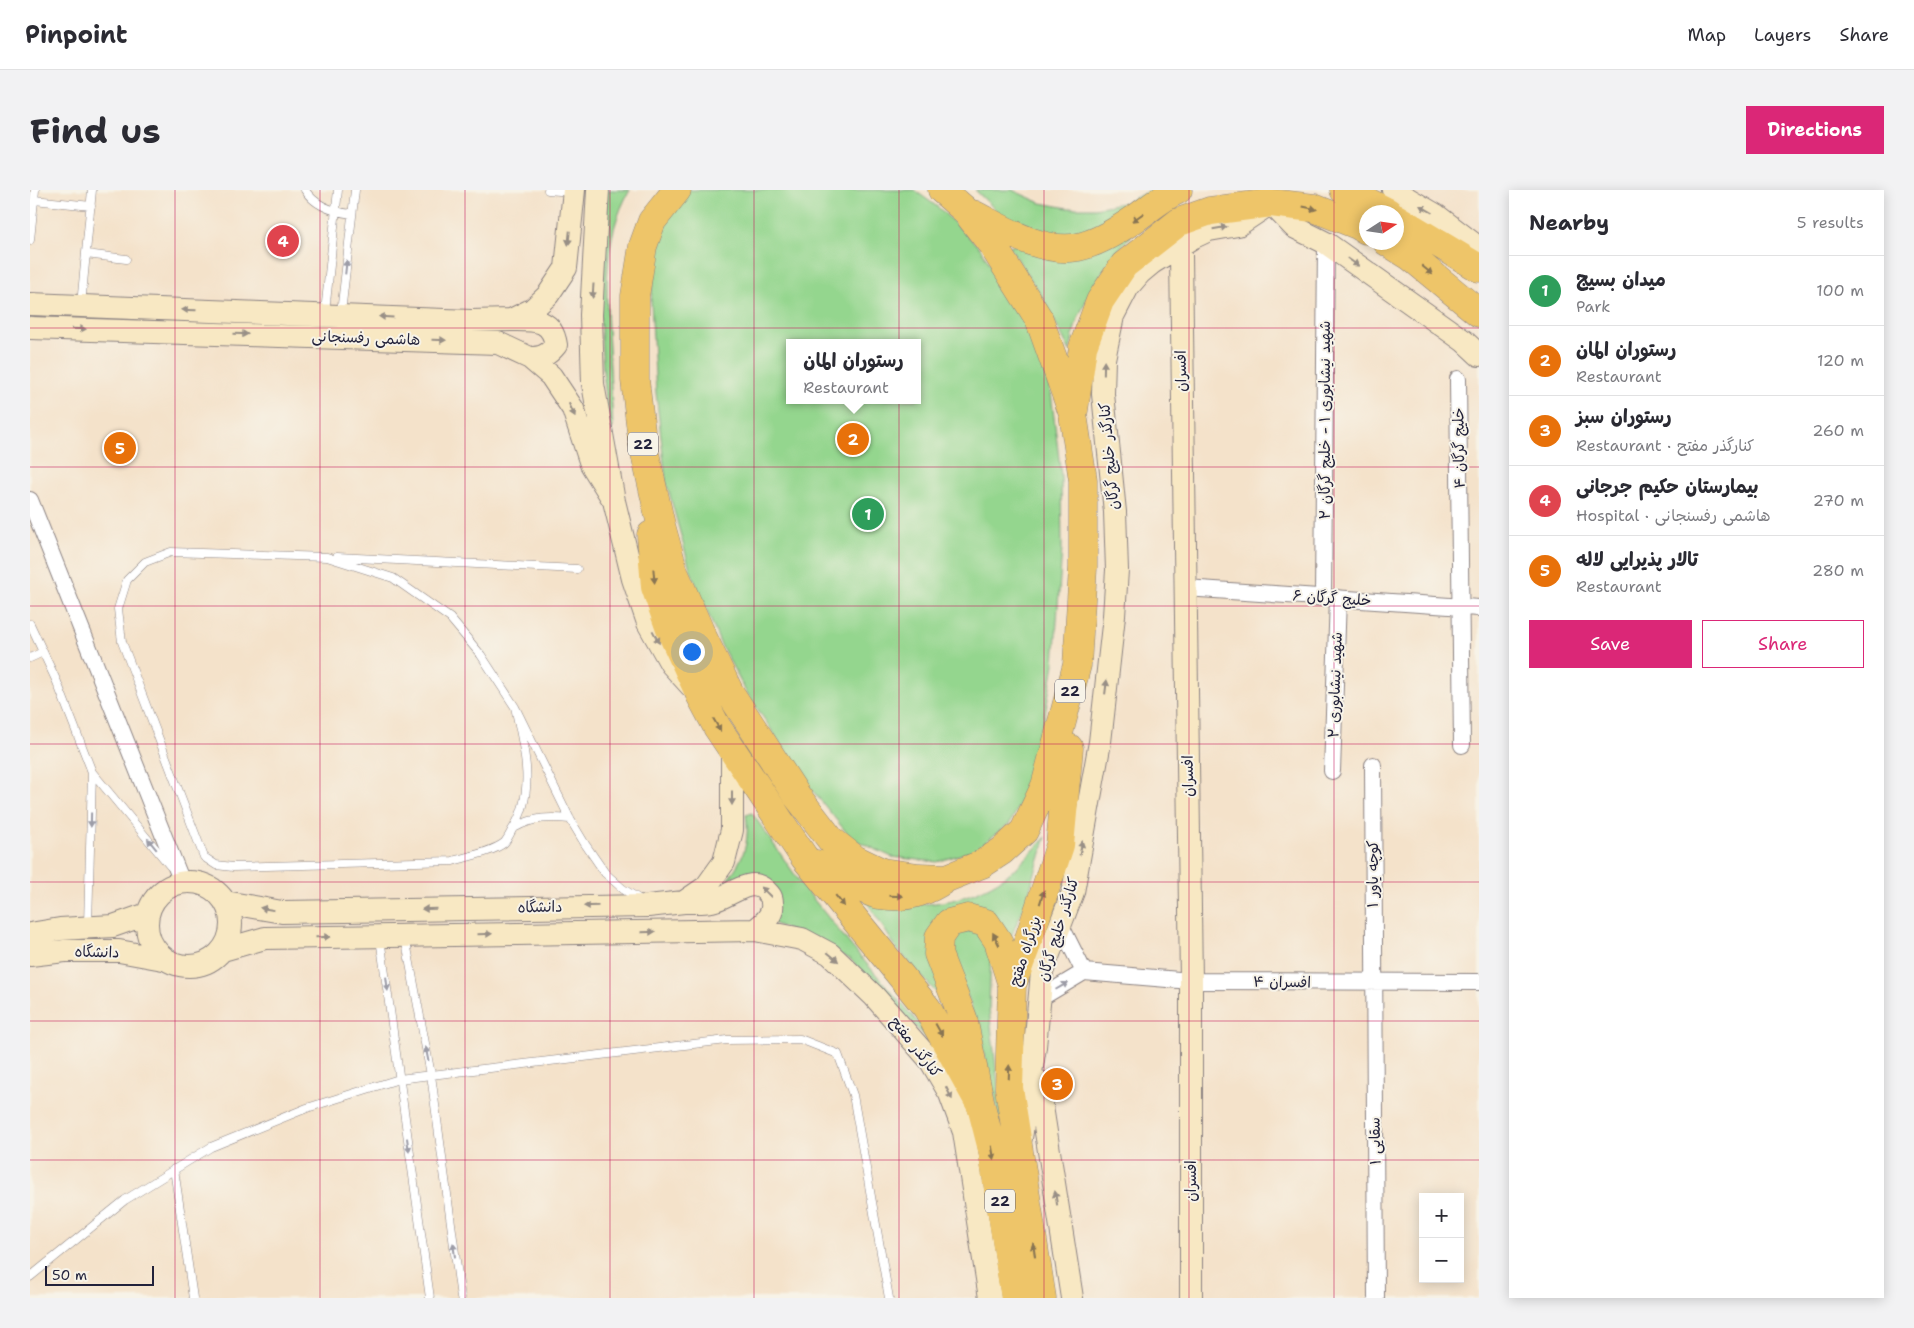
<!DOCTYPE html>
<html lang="en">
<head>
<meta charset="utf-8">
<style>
	:root { --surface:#fff; --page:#f2f2f3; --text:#2b2b33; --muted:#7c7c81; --line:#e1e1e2; --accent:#db2777 }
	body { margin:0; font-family:"Shantell Sans","Playpen Sans Arabic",sans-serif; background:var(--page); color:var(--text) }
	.controls { position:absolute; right:15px; bottom:15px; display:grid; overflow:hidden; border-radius:0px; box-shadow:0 2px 12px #0003 }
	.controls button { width:45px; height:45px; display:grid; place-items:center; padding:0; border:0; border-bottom:1px solid var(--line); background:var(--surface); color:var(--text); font:25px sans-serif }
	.compass { position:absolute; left:1329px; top:15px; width:45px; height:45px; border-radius:50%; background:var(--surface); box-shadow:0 2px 12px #0003; rotate:78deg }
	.scale { position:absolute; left:15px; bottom:12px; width:109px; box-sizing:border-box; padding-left:5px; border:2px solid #22223b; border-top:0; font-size:14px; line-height:18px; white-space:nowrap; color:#22223b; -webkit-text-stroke:4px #f7f3e8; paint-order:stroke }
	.you { position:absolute; left:661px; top:461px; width:18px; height:18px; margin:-12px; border:4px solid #fff; border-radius:50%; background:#1a73e8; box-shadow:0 0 0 8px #1a73e833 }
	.badge { display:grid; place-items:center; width:32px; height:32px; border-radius:50%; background:var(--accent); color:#fff; font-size:16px; font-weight:700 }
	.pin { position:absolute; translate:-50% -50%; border:2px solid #fff; box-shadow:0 1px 5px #0006 }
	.popup { position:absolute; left:756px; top:149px; width:135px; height:65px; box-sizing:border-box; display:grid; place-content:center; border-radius:0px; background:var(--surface); filter:drop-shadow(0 1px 4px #0005); font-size:16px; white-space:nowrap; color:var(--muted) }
	.popup b { font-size:19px; color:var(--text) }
	.popup::after { content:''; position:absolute; left:50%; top:100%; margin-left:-10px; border:10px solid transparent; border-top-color:var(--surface) }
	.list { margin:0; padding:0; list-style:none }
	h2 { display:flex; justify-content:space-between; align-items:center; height:65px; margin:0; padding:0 20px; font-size:21px }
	h2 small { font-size:16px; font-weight:400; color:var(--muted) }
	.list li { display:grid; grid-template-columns:32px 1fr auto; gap:15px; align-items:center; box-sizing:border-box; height:70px; padding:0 20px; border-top:1px solid var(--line) }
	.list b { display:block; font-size:19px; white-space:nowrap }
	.list p { margin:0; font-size:16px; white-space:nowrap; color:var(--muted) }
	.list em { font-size:16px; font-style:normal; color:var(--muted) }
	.actions { display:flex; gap:10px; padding:15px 20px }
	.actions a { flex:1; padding:11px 0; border:1px solid var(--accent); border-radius:0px; text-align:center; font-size:18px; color:var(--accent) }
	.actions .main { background:var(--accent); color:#fff }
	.map { position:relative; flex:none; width:1449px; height:1108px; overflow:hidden; border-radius:0px }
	header { display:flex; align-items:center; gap:30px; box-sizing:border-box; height:70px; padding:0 25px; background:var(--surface); border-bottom:1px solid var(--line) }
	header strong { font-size:24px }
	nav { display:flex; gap:28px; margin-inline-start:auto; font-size:18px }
	.intro { display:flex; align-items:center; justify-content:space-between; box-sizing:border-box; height:120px; padding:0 30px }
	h1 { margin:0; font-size:35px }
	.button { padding:12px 22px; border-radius:0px; background:var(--accent); color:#fff; font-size:18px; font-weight:700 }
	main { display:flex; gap:30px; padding:0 30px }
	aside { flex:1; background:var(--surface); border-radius:0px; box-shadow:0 2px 12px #0003 }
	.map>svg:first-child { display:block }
	.green { fill:#94d68e; stroke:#5b7c64; fill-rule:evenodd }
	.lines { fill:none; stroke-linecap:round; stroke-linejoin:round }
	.service-casing { stroke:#8b8282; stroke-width:9 }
	.minor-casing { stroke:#8b8282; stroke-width:18 }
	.secondary-casing { stroke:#8b8282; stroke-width:24 }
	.trunk-casing { stroke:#8b8282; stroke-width:29 }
	.service { stroke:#fff; stroke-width:8 }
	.minor { stroke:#fff; stroke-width:16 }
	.secondary { stroke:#f8e8c3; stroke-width:22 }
	.trunk { stroke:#eec569; stroke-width:28 }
	.oneway { fill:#887452 }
	.oneway2 { fill:#988f86 }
	.oneway3 { fill:#9c9ca7 }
	.grid { fill:none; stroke:#c2185b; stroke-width:1; stroke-opacity:0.55 }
	.labels { text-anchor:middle; stroke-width:4; stroke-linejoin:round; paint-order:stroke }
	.shield { fill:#f7f3e8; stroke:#62616f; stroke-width:1 }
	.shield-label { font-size:14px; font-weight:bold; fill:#22223b }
	.street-label { font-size:15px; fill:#22223b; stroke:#f7f3e8 }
</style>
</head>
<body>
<header>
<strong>Pinpoint</strong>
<nav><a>Map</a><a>Layers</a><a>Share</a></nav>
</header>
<div class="intro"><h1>Find us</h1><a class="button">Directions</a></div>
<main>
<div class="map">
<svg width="1449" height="1108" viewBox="0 0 1449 1108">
	<rect width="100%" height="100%" fill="#f7f3e8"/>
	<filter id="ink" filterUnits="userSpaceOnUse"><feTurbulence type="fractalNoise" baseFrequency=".02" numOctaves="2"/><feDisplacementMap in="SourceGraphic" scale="10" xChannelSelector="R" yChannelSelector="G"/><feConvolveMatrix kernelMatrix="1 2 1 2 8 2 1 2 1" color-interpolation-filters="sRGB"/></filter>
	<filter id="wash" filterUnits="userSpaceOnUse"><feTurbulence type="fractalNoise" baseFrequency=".0096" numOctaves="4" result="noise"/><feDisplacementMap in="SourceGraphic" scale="20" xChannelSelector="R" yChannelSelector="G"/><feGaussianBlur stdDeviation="1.12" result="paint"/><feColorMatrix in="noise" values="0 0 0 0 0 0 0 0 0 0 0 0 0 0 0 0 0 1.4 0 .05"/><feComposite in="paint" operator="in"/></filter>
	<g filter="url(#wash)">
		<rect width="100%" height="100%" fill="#f4e2ca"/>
		<path class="green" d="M577,0H600C572,48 576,104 579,158C580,185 582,211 583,238L580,239L573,182L570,125Z
			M656,0H884L909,18L950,58L1004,144L1021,203L1031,285L1032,358L1024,474L1003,590L980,633L945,660L907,672L862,667L821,648L778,595L715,500L690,453L660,379L636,291L626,203L621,112L626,57L639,23ZM759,153H887V210H759Z
			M945,0H982L1011,13L1038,18H1065L1097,12L1120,0H1130L1085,32L1037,48L1012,46L969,23Z
			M1102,45C1079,67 1057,104 1046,134C1043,143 1042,153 1040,161L1012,107L979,56Z
			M722,623L772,695L823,758L898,844L915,877L896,848L820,769L743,733L745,699L689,700C710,675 721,658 716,625Z
			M1016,647L996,712L980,749L912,727L922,820L867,759L833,706C845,709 858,714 871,714C912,717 955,705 986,678C997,668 1006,657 1016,647Z
			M945,740L961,761L959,819L981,1004L964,902L940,813L917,751L924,743Z"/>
	</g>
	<g filter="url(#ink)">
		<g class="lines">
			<defs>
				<path id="service" d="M275,0C285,16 304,22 322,24
					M518,0L541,2
					M4,10L61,16
					M0,50L5,0
					M56,64L96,69
					M51,115L62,0
					M295,122L308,0
					M311,123L325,0
					M307,367L547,379
					M0,434L27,492L62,582L140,676
					M0,468L13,462
					M485,517C494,557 507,603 482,640C480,644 477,650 474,653C460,663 439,666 423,671L203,677L186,675L174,667L92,452L88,419L97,390L115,372L141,362L297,367L363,388L420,428L451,465L485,517L540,629L555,654L575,683L593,699L609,709
					M486,637C504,627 520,627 540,629
					M58,735L62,582
					M375,747L401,885L431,1108
					M350,748L400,1108
					M144,979L163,1108
					M0,1087L95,1010L181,957L277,918L369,889L401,885L697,850L770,849L808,864L823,905L859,1108"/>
				<path id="minor" d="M1428,189L1432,555
					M0,310L152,692
					M1155,398L1449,418
					M1293,408L1296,53
					M1343,575L1346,1108
					M1302,581L1308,408
					M1030,734L1054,782
					M1054,782L1161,791L1449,792
					M1009,809L1054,782"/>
				<path id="secondary" d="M568,0L561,125L563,194L584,311L603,389L618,433L641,474L661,496
					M1363,0L1406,25L1449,58
					M1151,65L1161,791V1108
					M0,114L441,131L481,130L503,119L518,105L536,78L544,0
					M481,130C504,130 522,128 526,155C518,165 512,168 500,168
					M0,138L468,153L500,168L521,186L543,219L561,274L584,311
					M117 734a42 42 0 1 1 84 0a42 42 0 1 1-84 0Z
					M195,712L252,722L618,716L654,712L676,697L694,672L702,640V560
					M654,712C664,712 676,713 685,710C700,706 721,686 735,700C739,704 742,706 742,713C744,725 734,733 725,740
					M0,744L30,739L83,736L117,724
					M193,760L235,748L725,740L772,749L800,764L844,806L900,870L920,904L934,942L960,1108
					M0,765L35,761H89L133,769
					M1008,891L1042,1108
					M991,948L1005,857L1012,782L1043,702L1070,552L1084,426L1087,380L1085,322L1073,204L1074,169L1083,126L1098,97L1110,83L1122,73L1162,48L1179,40L1208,35L1241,13L1264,37L1296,53L1434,151L1449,165"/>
				<path id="trunk" d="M647,0L622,31L613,56L605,106V190L612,250L631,335L644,382L670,441L700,503L767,606L801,650L825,669L852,682L889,687L917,688L952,674L972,661L994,641L1015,596L1047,475L1053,378V290L1043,224L1009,129L963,56L935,20L912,0
					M1314,0L1358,22
					M943,24C973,39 1013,64 1048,57C1068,53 1087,41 1103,30C1118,20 1132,7 1148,0
					M1366,28L1449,78
					M1357,52L1381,67L1449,123
					M1044,220L1053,157L1070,111L1094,75L1149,32L1180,21L1241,13L1284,18L1327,35L1336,40
					M621,345L625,397L641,442L670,505L687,537L774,667L897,818L951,916
					M787,674C799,681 836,703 849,705C873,709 895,703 914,690
					M982,795L968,751L956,733L938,728L919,733L909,747L908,764L933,828L951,916L962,959L985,1108
					M1012,1108L979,898L982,795L995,760L1030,655L1039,558"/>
			</defs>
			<use href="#service" class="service-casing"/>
			<use href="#minor" class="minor-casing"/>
			<use href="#secondary" class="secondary-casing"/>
			<use href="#trunk" class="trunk-casing"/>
			<use href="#service" class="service"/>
			<use href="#minor" class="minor"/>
			<use href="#secondary" class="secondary"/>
			<use href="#trunk" class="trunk"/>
		</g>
		<defs><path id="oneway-solid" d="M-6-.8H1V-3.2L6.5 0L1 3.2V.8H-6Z" transform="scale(1.25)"/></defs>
		<g class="oneway">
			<use href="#oneway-solid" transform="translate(1280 18) rotate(12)"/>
			<use href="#oneway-solid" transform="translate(1108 27) rotate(145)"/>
			<use href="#oneway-solid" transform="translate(1397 80) rotate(40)"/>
			<use href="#oneway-solid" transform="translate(624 386) rotate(85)"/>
			<use href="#oneway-solid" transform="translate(687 535) rotate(60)"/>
			<use href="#oneway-solid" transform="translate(866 706) rotate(1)"/>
			<use href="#oneway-solid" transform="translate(1012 707) rotate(-72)"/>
			<use href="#oneway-solid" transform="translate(810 711) rotate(51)"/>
			<use href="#oneway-solid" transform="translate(966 749) rotate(-117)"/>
			<use href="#oneway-solid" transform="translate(909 840) rotate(61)"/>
			<use href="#oneway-solid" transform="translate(979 882) rotate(-88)"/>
			<use href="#oneway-solid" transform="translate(963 963) rotate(80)"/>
			<use href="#oneway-solid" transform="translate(1004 1060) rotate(-99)"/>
		</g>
		<g class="oneway2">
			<use href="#oneway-solid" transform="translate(1396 19) rotate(-150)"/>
			<use href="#oneway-solid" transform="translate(1190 38) rotate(-10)"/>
			<use href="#oneway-solid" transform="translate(539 48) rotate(96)"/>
			<use href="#oneway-solid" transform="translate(1323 72) rotate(35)"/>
			<use href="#oneway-solid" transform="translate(563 101) rotate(94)"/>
			<use href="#oneway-solid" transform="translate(159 120) rotate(-178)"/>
			<use href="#oneway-solid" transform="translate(356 127) rotate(-177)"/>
			<use href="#oneway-solid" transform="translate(49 139) rotate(2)"/>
			<use href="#oneway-solid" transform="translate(211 144) rotate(2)"/>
			<use href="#oneway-solid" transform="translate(409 150) rotate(2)"/>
			<use href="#oneway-solid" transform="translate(1074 178) rotate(-89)"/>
			<use href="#oneway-solid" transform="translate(542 220) rotate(65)"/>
			<use href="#oneway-solid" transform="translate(626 447) rotate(62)"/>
			<use href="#oneway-solid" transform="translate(1076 497) rotate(-83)"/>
			<use href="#oneway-solid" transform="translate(702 608) rotate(90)"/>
			<use href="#oneway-solid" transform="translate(1051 658) rotate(-79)"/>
			<use href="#oneway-solid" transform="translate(736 702) rotate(-136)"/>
			<use href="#oneway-solid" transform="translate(561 716) rotate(179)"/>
			<use href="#oneway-solid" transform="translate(237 719) rotate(-170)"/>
			<use href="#oneway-solid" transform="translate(399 719) rotate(179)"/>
			<use href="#oneway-solid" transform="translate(618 742) rotate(-1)"/>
			<use href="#oneway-solid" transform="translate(455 744) rotate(-1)"/>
			<use href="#oneway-solid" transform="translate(293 747) rotate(-1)"/>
			<use href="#oneway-solid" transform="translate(803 767) rotate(40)"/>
			<use href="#oneway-solid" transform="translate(919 903) rotate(64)"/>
			<use href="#oneway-solid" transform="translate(1026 1008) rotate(-99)"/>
		</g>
		<g class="oneway3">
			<use href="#oneway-solid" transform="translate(316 77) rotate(-84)"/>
			<use href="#oneway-solid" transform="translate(61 630) rotate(91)"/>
			<use href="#oneway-solid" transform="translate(122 654) rotate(-129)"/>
			<use href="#oneway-solid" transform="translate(357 794) rotate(83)"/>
			<use href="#oneway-solid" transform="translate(1032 796) rotate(-30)"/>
			<use href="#oneway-solid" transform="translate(397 864) rotate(-101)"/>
			<use href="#oneway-solid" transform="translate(378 955) rotate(82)"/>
			<use href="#oneway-solid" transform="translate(424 1060) rotate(-98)"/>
		</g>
	</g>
	<path class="grid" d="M145,0V1108M290,0V1108M435,0V1108M580,0V1108M724,0V1108M869,0V1108M1014,0V1108M1159,0V1108M1304,0V1108M0,138H1449M0,277H1449M0,416H1449M0,554H1449M0,692H1449M0,831H1449M0,970H1449"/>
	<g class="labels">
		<g class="shield">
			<rect x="598" y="242.5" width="30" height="23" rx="4"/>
			<rect x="1025" y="489.5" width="30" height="23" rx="4"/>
			<rect x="955" y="999.5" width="30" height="23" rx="4"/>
		</g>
		<g class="shield-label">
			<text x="613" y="259">22</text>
			<text x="1040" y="506">22</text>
			<text x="970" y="1016">22</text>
		</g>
		<g class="street-label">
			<text transform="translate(336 148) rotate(2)" y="5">هاشمی رفسنجانی</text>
			<text transform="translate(1151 181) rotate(-91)" y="5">افسران</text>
			<text transform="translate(1295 230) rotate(-90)" y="5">شهید نیشابوری ۱ - خلیج گرگان ۲</text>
			<text transform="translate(1429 258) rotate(-91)" y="5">خلیج گرگان ۴</text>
			<text transform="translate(1079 266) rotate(-95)" y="5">کنارگذر خلیج گرگان</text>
			<text transform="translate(1302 408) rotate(4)" y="5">خلیج گرگان ۶</text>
			<text transform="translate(1305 495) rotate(-88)" y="5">شهید نیشابوری ۲</text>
			<text transform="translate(1158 586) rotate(-91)" y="5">افسران</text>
			<text transform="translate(1343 684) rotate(-90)" y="5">کوچه یاور ۱</text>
			<text transform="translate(510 717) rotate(-1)" y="5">دانشگاه</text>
			<text transform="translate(1028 739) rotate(-73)" y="5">کنارگذر خلیج گرگان</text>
			<text transform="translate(995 761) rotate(-72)" y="5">بزرگراه مفتح</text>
			<text transform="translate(67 762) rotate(1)" y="5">دانشگاه</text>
			<text transform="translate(1252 792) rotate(1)" y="5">افسران ۴</text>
			<text transform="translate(886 857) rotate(52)" y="5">کنارگذر مفتح</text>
			<text transform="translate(1345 951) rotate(-91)" y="5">سقایی ۱</text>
			<text transform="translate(1161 991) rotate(-90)" y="5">افسران</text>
		</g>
	</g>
</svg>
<div class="controls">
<button>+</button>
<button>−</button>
</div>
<svg class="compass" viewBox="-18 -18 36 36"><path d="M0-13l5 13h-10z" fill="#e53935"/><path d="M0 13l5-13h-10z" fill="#7c7c81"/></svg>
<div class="scale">50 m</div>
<div class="you"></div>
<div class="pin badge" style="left:838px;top:324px;background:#2e9e5b">1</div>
<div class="pin badge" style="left:823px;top:249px;background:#e8710a">2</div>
<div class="popup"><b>رستوران المان</b>Restaurant</div>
<div class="pin badge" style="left:1027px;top:894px;background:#e8710a">3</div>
<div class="pin badge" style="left:253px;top:51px;background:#e0444e">4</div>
<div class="pin badge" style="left:90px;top:258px;background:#e8710a">5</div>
</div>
<aside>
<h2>Nearby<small>5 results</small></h2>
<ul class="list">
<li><span class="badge" style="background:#2e9e5b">1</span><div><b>میدان بسیج</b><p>Park</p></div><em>100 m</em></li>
<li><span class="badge" style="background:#e8710a">2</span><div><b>رستوران المان</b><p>Restaurant</p></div><em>120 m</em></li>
<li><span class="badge" style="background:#e8710a">3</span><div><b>رستوران سبز</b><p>Restaurant · کنارگذر مفتح</p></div><em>260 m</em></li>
<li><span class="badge" style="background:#e0444e">4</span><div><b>بیمارستان حکیم جرجانی</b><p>Hospital · هاشمی رفسنجانی</p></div><em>270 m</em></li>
<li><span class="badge" style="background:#e8710a">5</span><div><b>تالار پذیرایی لاله</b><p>Restaurant</p></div><em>280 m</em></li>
</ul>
<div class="actions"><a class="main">Save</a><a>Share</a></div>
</aside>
</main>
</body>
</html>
